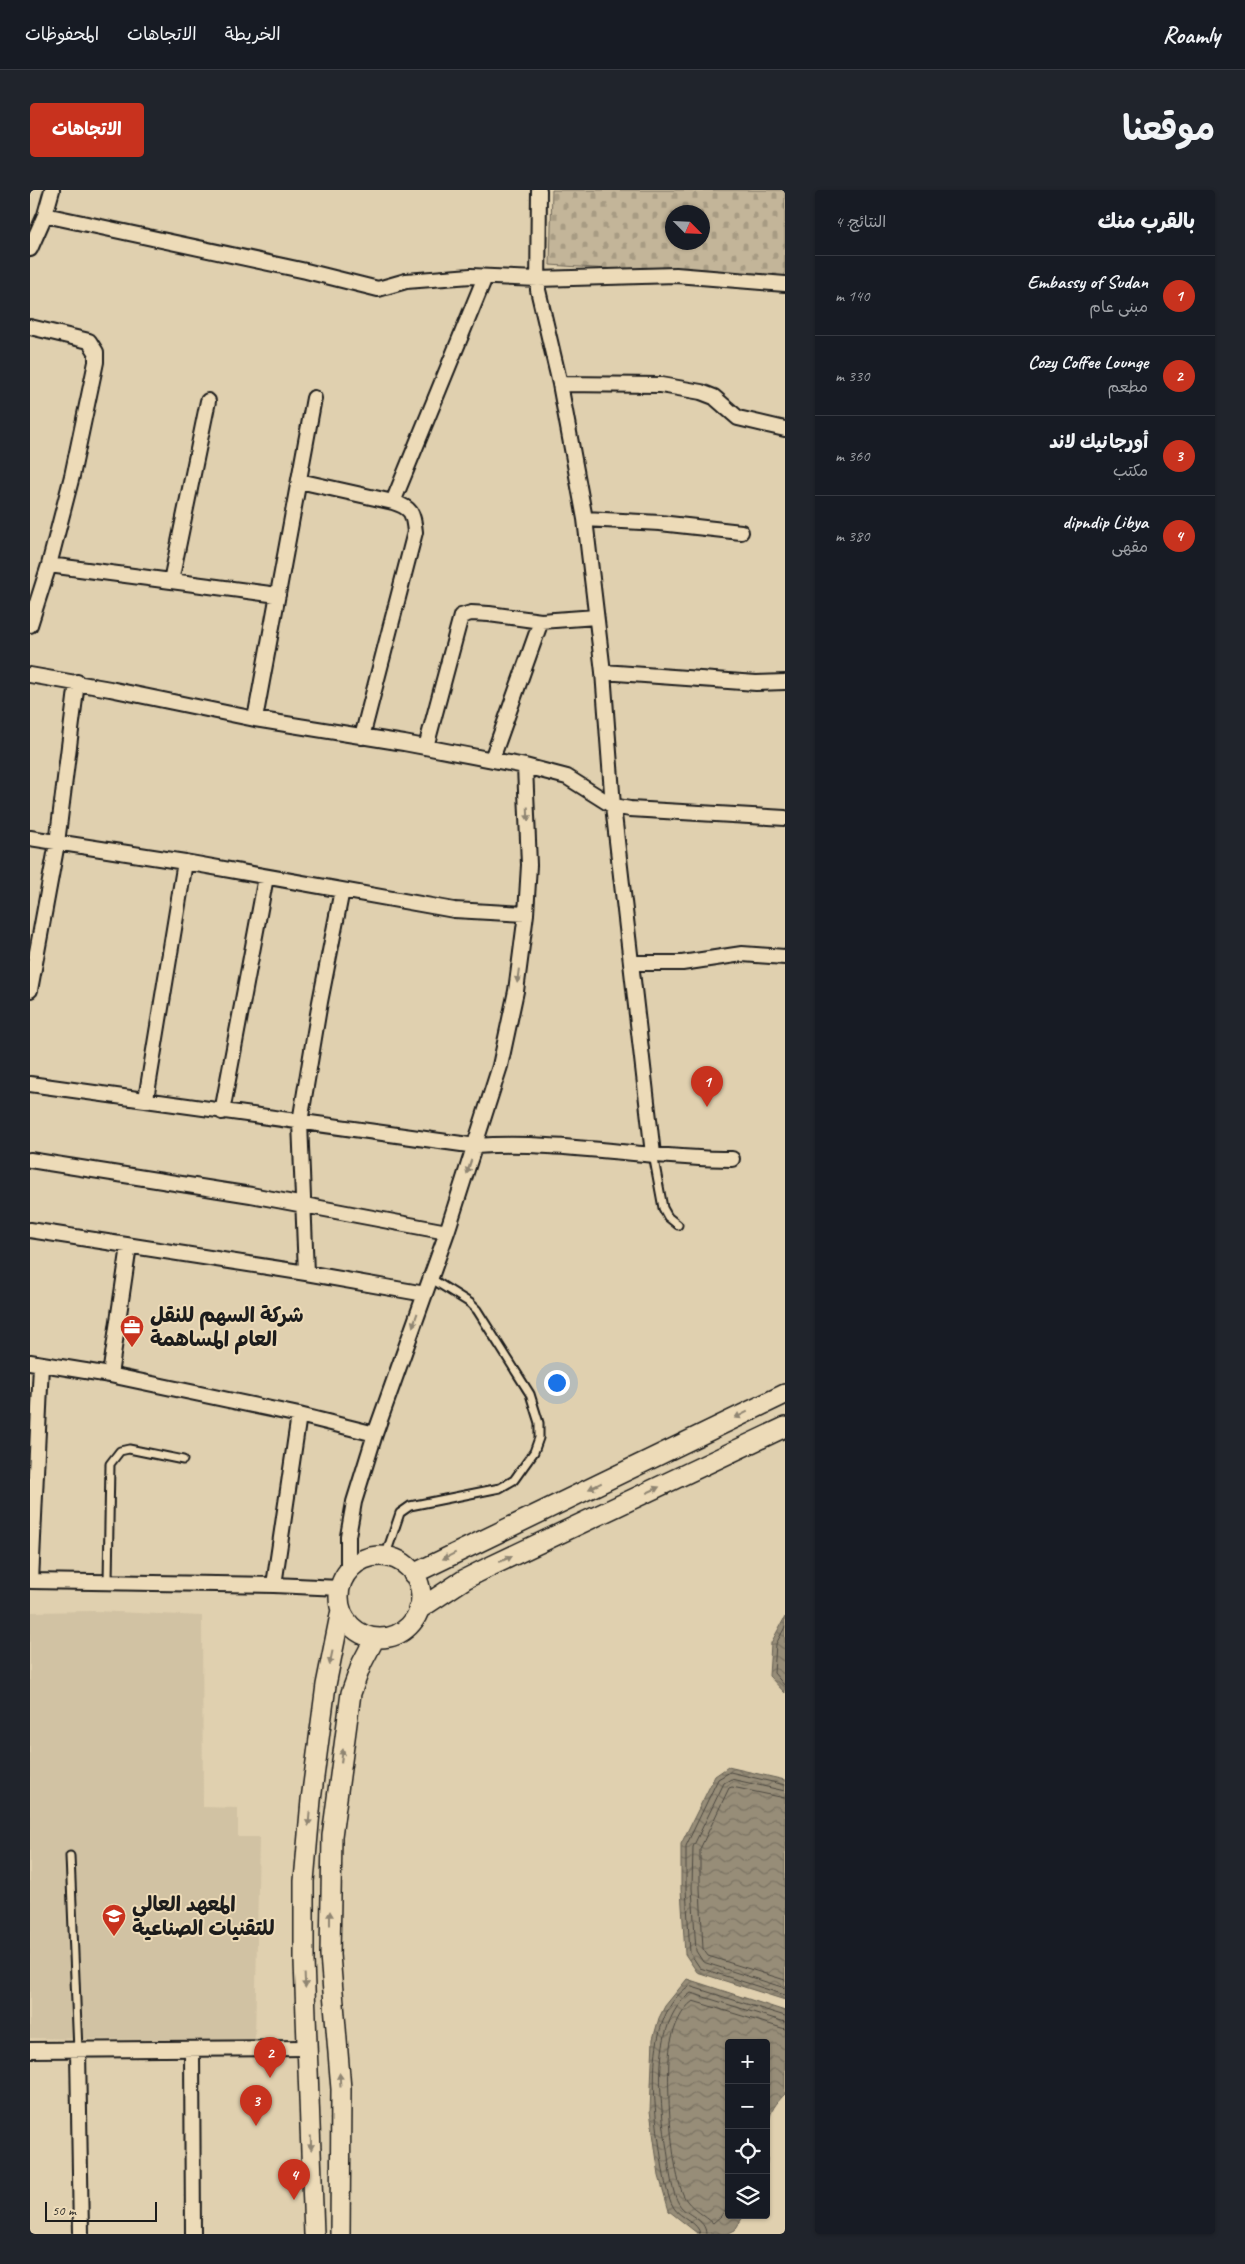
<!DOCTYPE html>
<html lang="ar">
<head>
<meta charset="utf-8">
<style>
	:root { --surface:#171b24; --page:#20242c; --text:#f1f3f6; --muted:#9ea1a6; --line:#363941; --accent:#c8321e }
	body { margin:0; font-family:Caveat,"Playpen Sans Arabic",sans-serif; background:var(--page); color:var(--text); direction:rtl }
	.controls { position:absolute; right:15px; bottom:15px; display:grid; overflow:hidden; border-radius:5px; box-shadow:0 1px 4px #0004 }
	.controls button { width:45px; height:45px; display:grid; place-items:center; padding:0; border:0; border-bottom:1px solid var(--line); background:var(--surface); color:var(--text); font:25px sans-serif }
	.compass { position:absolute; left:635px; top:15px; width:45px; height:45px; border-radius:50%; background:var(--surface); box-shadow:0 1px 4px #0004; rotate:114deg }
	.scale { position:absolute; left:15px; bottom:12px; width:112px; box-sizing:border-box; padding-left:5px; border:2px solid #1c1c1c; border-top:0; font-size:14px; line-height:18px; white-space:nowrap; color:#1c1c1c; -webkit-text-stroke:4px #eddbb8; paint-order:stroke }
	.you { position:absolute; left:526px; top:1192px; width:18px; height:18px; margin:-12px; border:4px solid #fff; border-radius:50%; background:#1a73e8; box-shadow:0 0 0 8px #1a73e833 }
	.badge { display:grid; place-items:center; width:32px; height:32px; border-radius:50%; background:var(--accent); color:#fff; font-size:16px; font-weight:700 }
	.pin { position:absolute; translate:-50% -41px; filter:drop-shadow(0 1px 2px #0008) }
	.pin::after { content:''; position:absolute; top:26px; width:18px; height:15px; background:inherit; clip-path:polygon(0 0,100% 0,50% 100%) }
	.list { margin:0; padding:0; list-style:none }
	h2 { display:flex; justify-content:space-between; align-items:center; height:65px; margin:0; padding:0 20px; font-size:21px }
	h2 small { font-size:16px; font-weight:400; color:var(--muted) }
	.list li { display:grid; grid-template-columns:32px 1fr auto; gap:15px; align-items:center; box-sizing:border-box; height:80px; padding:0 20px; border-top:1px solid var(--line) }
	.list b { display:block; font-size:19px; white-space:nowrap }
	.list p { margin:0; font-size:16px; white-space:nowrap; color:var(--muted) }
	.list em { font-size:16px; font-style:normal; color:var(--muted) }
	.icon { flex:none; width:28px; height:28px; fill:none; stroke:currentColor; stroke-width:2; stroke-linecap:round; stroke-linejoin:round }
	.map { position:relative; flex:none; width:755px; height:2044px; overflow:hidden; direction:ltr; border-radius:5px }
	header { display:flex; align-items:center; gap:30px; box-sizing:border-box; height:70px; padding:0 25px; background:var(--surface); border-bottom:1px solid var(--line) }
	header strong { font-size:24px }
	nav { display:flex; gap:28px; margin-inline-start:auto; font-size:18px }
	.intro { display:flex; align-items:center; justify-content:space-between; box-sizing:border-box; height:120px; padding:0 30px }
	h1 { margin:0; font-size:35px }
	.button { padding:12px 22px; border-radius:5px; background:var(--accent); color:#fff; font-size:18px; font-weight:700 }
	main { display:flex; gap:30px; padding:0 30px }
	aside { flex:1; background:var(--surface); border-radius:5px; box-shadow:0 1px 4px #0004 }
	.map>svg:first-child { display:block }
	.built { fill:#d1c2a3 }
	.cemetery { fill:url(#cemetery-stones); stroke:#70685a; fill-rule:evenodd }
	.water { fill:url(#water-waves); stroke:#666053 }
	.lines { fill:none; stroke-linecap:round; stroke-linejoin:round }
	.shore { stroke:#4d4941; stroke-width:1 }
	.lane-casing { stroke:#1c1c1c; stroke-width:11 }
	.street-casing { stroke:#1c1c1c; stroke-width:18 }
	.secondary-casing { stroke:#1c1c1c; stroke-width:22 }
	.lane { stroke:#eddbb8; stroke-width:7 }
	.street { stroke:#eddbb8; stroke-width:14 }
	.secondary { stroke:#eddbb8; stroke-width:19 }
	.oneway { fill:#8f8572 }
	.labels { text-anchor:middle; stroke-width:4; stroke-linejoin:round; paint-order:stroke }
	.poi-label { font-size:21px; font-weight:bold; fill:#1c1c1c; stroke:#eddbb8; text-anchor:start }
</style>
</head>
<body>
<header>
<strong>Roamly</strong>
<nav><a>الخريطة</a><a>الاتجاهات</a><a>المحفوظات</a></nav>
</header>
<div class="intro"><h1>موقعنا</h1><a class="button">الاتجاهات</a></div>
<main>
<aside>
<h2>بالقرب منك<small>النتائج: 4</small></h2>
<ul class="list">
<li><span class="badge">1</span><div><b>Embassy of Sudan</b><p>مبنى عام</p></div><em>140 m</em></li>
<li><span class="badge">2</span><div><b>Cozy Coffee Lounge</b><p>مطعم</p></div><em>330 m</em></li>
<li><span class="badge">3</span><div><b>أورجانيك لاند</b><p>مكتب</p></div><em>360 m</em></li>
<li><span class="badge">4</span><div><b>dipndip Libya</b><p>مقهى</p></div><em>380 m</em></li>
</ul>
</aside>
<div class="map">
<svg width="755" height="2044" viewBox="0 0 755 2044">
	<defs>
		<pattern id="cemetery-stones" width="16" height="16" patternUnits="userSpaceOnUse" patternTransform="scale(1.25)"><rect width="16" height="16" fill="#c3b599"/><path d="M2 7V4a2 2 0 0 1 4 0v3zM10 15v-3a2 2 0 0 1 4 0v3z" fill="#a79b83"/></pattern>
		<pattern id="water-waves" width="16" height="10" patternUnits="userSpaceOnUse" patternTransform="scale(1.25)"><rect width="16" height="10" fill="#978d78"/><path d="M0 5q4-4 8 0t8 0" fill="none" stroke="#7a7262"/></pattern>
	</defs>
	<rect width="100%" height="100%" fill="#e0d0af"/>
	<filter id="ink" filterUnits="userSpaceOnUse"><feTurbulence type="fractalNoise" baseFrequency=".02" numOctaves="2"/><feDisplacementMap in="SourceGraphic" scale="10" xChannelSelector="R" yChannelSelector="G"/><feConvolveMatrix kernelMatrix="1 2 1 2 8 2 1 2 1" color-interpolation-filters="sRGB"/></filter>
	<g filter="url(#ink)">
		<path class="built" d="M65,1421L172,1426L173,1617L208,1618V1647H229L225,1852L0,1848V1422Z"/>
		<path class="cemetery" d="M522,0H755V91L520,75ZM642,22H672V52H642Z"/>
		<path class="water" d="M755,1427V1503L739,1486L741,1453Z
			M698,1577L755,1590V1810L667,1782L655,1764L651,1699V1654L685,1586Z
			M657,1789L755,1821V1904C749,1910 742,1918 740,1927C736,1939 739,1962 736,1978V1853H699V2025H714L705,2040L697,2044L667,2043L639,2021L629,1986L620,1921L623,1849L629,1828L635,1816Z"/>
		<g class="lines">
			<path class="shore" d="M755,1437L746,1454L744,1483L755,1496
				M755,1595L700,1582L688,1589L656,1656V1699L660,1763L670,1778L755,1805
				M755,1601L701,1589L694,1593L663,1657L662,1698L666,1761L673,1772L755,1798
				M755,1608L702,1597L699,1598L670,1659V1698L673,1759L678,1766L755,1790
				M699,2014L691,2026L683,2033C675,2026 663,2019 657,2011C640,1991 635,1878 641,1851C644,1838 651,1819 663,1811L755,1839
				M670,2044C669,2032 650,2028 644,2018C636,2006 633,1979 631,1966C624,1918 612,1827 659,1796L755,1826
				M676,2044C676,2028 656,2026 649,2014C642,2003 639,1979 638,1966C631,1922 618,1832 661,1803L755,1832"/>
			<defs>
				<path id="lane" d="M623,964L633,1018L638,1027L648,1035
					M355,1367L370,1323L380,1316L470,1298L484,1290L504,1262L509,1248V1233L500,1204L447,1120L440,1113L400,1088
					M78,1392L80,1274L90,1261L99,1259L153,1270
					M40,1666L48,1861"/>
				<path id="street" d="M509,0L508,100L530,194L555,329L573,482L583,616L623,964
					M15,25L276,81L348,99L376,91L441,86L508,89L646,85L755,94
					M0,59L15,25L22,0
					M0,137L59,151L66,162V172L42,286L19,375L0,435
					M530,194L631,195L671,202L684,207L708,228L755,239
					M269,291L363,312C382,318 383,323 385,342L332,547
					M363,312L455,87
					M555,329L630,333L711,342
					M19,375L248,405
					M141,391L178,211
					M573,482L726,493L755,492
					M0,485L80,499L225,529L374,553L495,576L537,587L583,616L600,619L755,628
					M225,529L284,208
					M396,557L431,426L441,423L459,424L511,431L566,427
					M462,569L511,431
					M0,648L155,672L424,720L496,724
					M602,773H652L712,764L755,767
					M0,800L27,653L47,492
					M0,894L446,956C531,950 616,969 702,969
					M116,909L155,672
					M192,922L236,687
					M0,970L221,1005L417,1042
					M0,1040L276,1083L395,1104
					M276,1083L270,932L290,812L312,700
					M0,1172L80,1185L269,1225L345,1244
					M80,1185L99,1056
					M318,1382V1346L324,1312L345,1244L417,1042L470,876L486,801L496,724L499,675L495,576
					M0,1391L244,1395L310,1398
					M1,1391L11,1175
					M244,1395L269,1225
					M0,1860L278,1858
					M162,1860L163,2044
					M48,1861L51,2044"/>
				<path id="secondary" d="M309 1407a41 41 0 1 1 82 0a41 41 0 1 1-82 0Z
					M383,1384L755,1204
					M388,1420L435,1389L459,1377L755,1237
					M284,2044L274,1771V1691L281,1610L296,1495L311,1420
					M310,2044L311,1899L300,1765L302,1646L321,1503L332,1473L345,1448"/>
			</defs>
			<use href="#lane" class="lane-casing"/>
			<use href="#street" class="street-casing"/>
			<use href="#secondary" class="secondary-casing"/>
			<use href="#lane" class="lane"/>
			<use href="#street" class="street"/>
			<use href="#secondary" class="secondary"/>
		</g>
		<defs><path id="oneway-solid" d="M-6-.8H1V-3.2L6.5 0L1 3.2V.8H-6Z" transform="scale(1.25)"/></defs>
		<g class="oneway">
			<use href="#oneway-solid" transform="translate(498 624) rotate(88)"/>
			<use href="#oneway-solid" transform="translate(488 786) rotate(97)"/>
			<use href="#oneway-solid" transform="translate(439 977) rotate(108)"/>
			<use href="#oneway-solid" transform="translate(385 1130) rotate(109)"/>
			<use href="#oneway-solid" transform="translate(711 1225) rotate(154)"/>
			<use href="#oneway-solid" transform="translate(565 1296) rotate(154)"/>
			<use href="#oneway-solid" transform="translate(623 1300) rotate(-25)"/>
			<use href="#oneway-solid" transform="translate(419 1366) rotate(154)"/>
			<use href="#oneway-solid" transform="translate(476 1369) rotate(-25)"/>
			<use href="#oneway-solid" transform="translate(301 1468) rotate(102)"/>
			<use href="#oneway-solid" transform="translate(312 1566) rotate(-82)"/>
			<use href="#oneway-solid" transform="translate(279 1629) rotate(95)"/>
			<use href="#oneway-solid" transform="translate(300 1728) rotate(-90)"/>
			<use href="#oneway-solid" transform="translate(275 1791) rotate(87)"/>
			<use href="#oneway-solid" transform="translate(310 1890) rotate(-94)"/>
			<use href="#oneway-solid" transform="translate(281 1953) rotate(88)"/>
		</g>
	</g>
	<defs>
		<symbol id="office-pin" viewBox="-11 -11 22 30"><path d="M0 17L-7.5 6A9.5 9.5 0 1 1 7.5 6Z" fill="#c8321e" stroke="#eddbb8"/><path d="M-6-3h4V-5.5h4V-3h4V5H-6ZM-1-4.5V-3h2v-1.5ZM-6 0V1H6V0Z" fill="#fff"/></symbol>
		<symbol id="university-pin" viewBox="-11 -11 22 30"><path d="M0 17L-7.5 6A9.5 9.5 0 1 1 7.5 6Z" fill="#c8321e" stroke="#eddbb8"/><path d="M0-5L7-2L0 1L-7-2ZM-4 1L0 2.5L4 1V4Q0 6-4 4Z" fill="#fff"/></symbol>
	</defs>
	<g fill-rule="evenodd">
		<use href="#office-pin" x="88" y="1123" width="28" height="38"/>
		<use href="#university-pin" x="70" y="1712" width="28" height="38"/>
	</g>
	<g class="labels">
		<g class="poi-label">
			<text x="120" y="1132">شركة السهم للنقل<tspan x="120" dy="24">العام المساهمة</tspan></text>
			<text x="102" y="1721">المعهد العالي<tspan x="102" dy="24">للتقنيات الصناعية</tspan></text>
		</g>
	</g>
</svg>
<div class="controls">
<button>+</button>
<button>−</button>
<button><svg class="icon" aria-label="locate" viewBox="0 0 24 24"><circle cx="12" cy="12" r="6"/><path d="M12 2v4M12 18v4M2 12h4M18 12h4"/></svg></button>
<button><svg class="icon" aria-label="layers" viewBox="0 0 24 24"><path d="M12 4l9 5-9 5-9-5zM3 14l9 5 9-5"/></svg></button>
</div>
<svg class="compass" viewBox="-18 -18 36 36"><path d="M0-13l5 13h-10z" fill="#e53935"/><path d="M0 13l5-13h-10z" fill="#9ea1a6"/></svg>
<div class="scale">50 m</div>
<div class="you"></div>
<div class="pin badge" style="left:677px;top:917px">1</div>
<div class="pin badge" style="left:240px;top:1888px">2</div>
<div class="pin badge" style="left:226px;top:1936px">3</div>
<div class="pin badge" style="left:264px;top:2010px">4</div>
</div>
</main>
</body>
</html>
